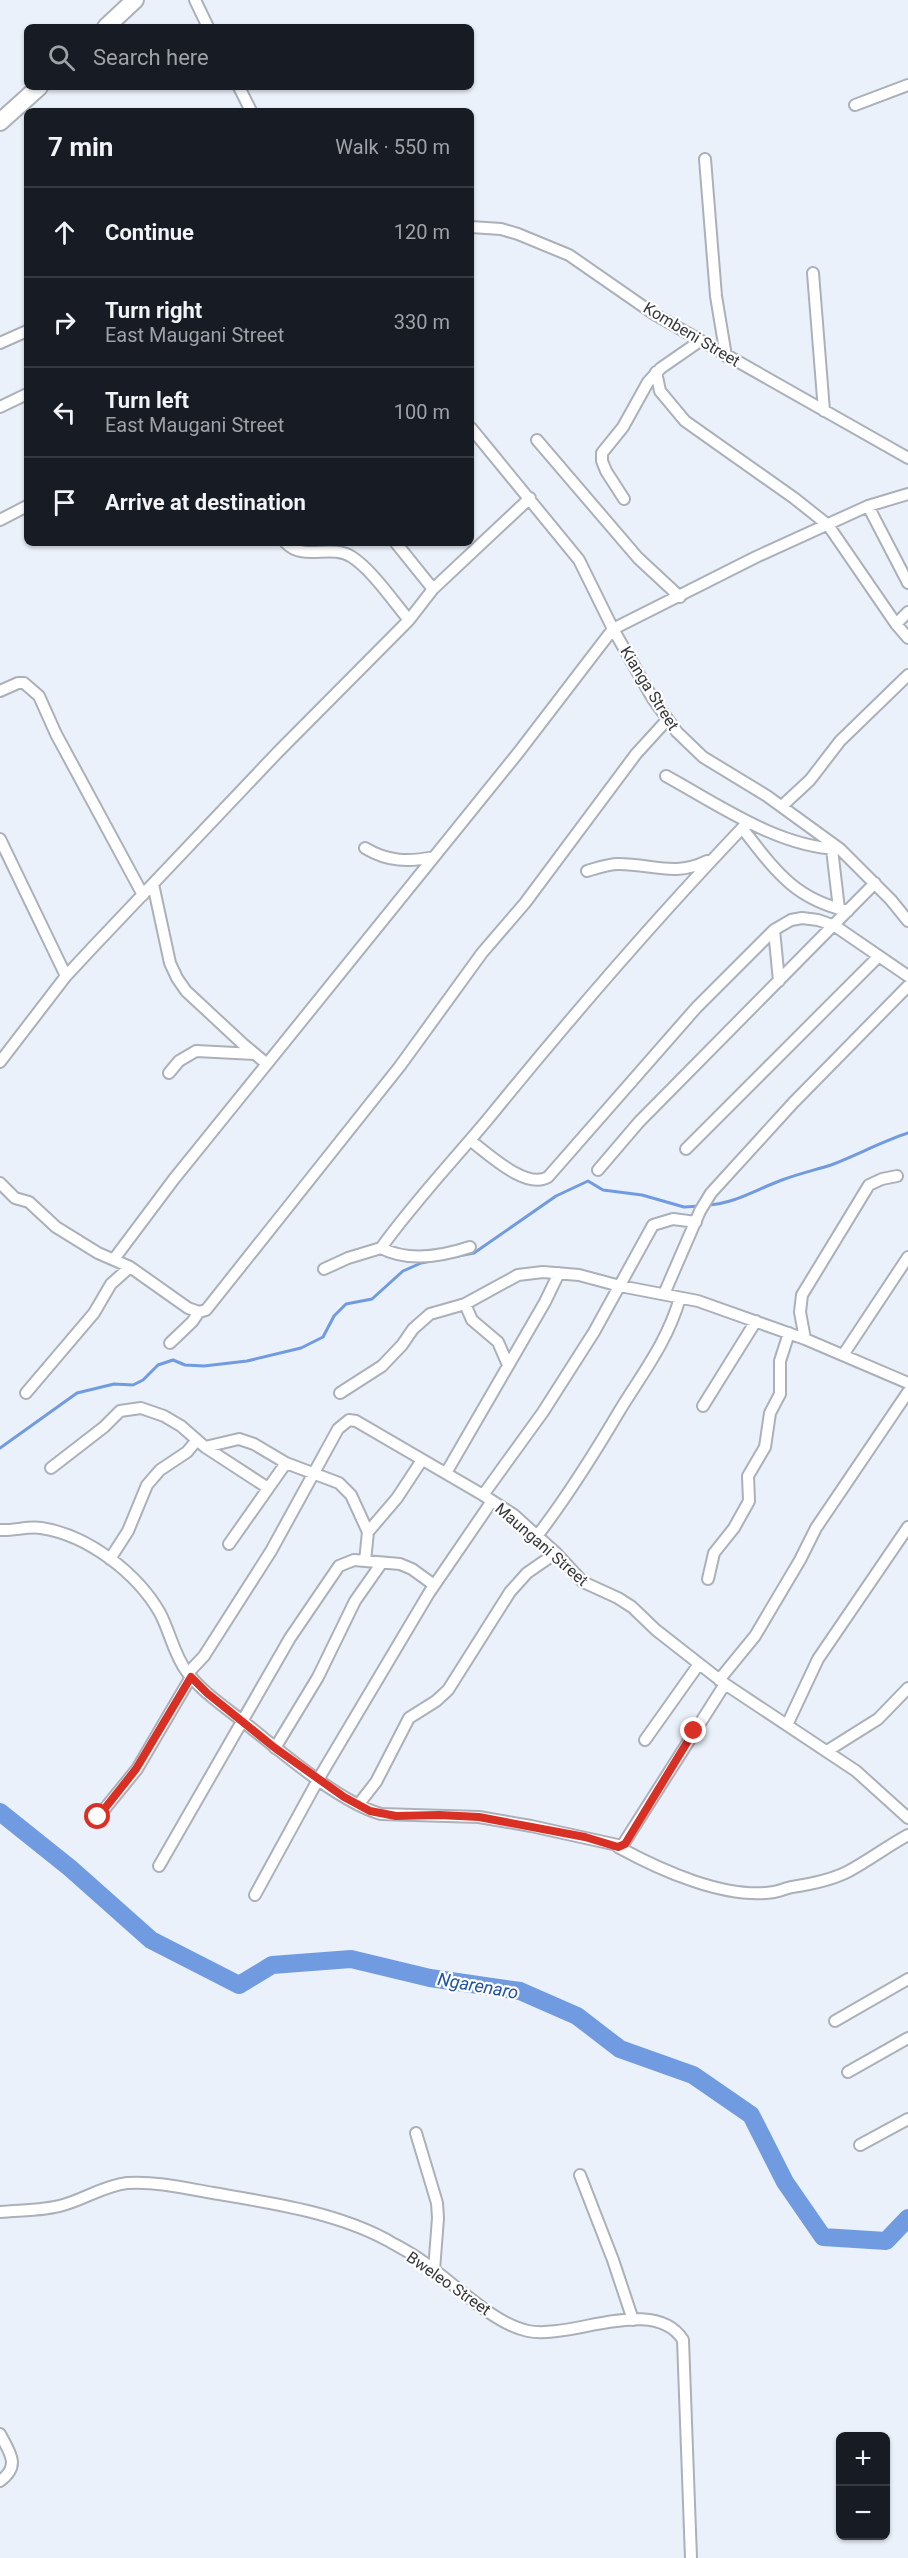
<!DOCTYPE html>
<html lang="en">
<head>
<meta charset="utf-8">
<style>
	:root { --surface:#171b24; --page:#242831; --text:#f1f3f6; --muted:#9ea1a6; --line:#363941 }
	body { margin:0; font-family:Roboto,sans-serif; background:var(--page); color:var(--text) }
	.controls { position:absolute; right:18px; bottom:18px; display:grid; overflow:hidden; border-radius:9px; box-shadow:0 2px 4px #0004 }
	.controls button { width:54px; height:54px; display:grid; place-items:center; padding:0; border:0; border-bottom:2px solid var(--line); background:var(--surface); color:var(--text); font:30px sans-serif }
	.stop { position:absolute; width:18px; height:18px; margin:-14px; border:4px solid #d93025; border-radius:50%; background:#fff }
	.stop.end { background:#d93025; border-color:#fff; box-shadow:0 2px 6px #0008 }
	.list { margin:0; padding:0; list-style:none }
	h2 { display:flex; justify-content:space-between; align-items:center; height:78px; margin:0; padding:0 24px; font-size:26px }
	h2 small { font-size:20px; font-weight:400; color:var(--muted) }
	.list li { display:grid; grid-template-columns:39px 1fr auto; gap:18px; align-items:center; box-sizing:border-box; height:90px; padding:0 24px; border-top:2px solid var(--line) }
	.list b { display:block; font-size:22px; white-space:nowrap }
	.list p { margin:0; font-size:20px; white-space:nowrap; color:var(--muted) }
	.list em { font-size:20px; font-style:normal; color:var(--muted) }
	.icon { flex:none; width:33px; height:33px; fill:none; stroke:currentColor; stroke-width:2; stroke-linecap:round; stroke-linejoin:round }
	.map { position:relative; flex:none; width:908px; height:2558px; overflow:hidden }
	.search { position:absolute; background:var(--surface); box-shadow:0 2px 4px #0004; left:24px; top:24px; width:450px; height:66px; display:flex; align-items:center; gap:15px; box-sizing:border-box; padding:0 21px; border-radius:9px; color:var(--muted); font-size:22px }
	.panel { position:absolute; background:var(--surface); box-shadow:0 2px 4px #0004; left:24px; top:108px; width:450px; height:438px; border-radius:9px }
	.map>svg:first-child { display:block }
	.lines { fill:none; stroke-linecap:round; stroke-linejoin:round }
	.stream { stroke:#709be1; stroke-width:3 }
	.river { stroke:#709be1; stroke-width:18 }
	.minor-casing { stroke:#abb0b9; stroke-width:14 }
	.primary-casing { stroke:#abb0b9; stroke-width:20 }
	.minor { stroke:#fff; stroke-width:10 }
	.primary { stroke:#fff; stroke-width:16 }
	.route { stroke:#d93025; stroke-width:8 }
	.labels { text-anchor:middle; stroke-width:4.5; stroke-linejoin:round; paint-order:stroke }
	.street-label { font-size:16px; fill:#35373b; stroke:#fdfdfd }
	.water-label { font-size:18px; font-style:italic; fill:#1f53a6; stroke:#fdfdfd }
</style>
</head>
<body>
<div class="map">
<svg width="908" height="2558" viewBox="0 0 908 2558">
	<rect width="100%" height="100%" fill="#ebf1fa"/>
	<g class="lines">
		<path class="stream" d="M707,1205C734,1204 757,1189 782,1180C798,1174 815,1170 831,1165C857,1155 881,1142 908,1133
			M0,1448L77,1393L114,1384L133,1385L143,1380L158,1365L173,1360L185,1365L204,1366L247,1361L301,1348L323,1337L334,1316L346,1304L372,1299L403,1271L421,1263L474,1253L556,1196L588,1181L603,1190L642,1195L684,1207L701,1206"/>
		<path class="river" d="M0,1812L70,1868L151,1940L239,1985L272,1965L351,1959L430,1978L520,1991L577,2016L620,2049L693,2075L751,2115L785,2182L823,2237L886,2241L908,2218"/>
		<defs>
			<path id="minor" d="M195,0L208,27
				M239,87L251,111
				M855,105L908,85
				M705,159L716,296L726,356
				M471,227L501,229L518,234L569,255L654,314L908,458
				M813,273L824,411
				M0,343L27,331
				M656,372L660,391L685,421L794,498L828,525L896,624L908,638
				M0,407L27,394
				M471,428L579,560L613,629L653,699L677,732L703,757L767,796L840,849L891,900L908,921
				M537,440L638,558L680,597
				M624,499L606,471L602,461V453L623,427L648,382L661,368L700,341
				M868,506L908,583
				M0,520L27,506
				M286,543C304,562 331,543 352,557C372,570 393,601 409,620
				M396,543L433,589
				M896,624L908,612
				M0,691L18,683H24L39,696L56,734L143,895
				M666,776C719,805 778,847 839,849
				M782,806L810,780L840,741L908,675
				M742,828C775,870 794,899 848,911
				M0,839L66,976
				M365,848C388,862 409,862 434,857
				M832,849L839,909
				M587,871C597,868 608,864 619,864C652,864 675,877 707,861
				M153,884L170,963L177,978L186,991L243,1044L267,1064
				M774,930L779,981
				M0,1062L66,976L93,947L277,753L409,620L433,589L530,498
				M169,1073L179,1061L196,1051L255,1054
				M470,1140C487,1153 526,1190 548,1177L696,1008L774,930L791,920L802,918L818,920L835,926L908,976
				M686,1149L879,956
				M598,1170L639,1122L875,883
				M0,1183L15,1198L29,1202L56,1227L98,1253L130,1267L188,1308L199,1312L206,1310L400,1066L482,953L525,903L636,754L667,720
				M381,1248C414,1202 452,1162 488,1119C571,1017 657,917 748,822
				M114,1259L174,1179L518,753L613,629L756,557L868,506L908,494
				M324,1269L348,1258L381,1248C408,1262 443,1256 470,1247
				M664,1294L700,1211L711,1193L793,1103L908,986
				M465,1304L472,1320L498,1342L508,1365
				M805,1339L800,1312L802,1295L869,1185L882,1179L897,1176
				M170,1343L192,1322L199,1312
				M843,1355L908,1257
				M26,1393L94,1313L111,1284L130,1267
				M340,1393L382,1366L402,1345L413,1329L430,1314L465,1304L518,1275L543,1272L579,1275L620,1286L698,1301L805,1339L908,1383
				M703,1406L756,1321
				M205,1447L239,1439L254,1444L286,1463L339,1483L351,1495L368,1532
				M51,1468L104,1427L120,1411L141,1408L164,1416L181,1426L205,1447L268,1488
				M446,1473L545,1302L559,1273
				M483,1495L543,1412L594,1332L653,1225L673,1219L696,1222
				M0,1530C13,1531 28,1526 41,1528C88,1535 137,1573 160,1613C170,1632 174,1655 187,1672C202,1692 225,1707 245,1723C280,1751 339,1802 381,1814L479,1817L531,1826L622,1846L725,1684
				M537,1536C568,1496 594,1454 620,1410C644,1371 667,1342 680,1298
				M229,1544L286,1463
				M110,1559L128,1531L147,1485L160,1470L187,1452L197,1440
				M365,1561L368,1532L397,1498L422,1460
				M708,1579L714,1553L734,1528L749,1501L748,1476L765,1447L770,1413L780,1394V1361L789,1333
				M188,1673L204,1656L271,1551L338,1429L349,1420L356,1421L483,1495L514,1515L556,1553L583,1582L618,1598L632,1607L656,1630L725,1684L856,1771L908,1818
				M719,1680L755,1636L800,1560L816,1528L908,1392
				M787,1725L818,1659L908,1527
				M645,1740L699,1664
				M275,1748L318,1677L355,1601L381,1564
				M827,1751L878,1719L908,1688
				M358,1805L376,1782L409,1718L436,1701L448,1690L510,1592L527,1573L556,1553
				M98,1817L137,1769L191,1677
				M618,1847C660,1870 726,1900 774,1892C780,1891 786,1888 792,1887C812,1884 832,1880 849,1871C869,1860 888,1846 908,1835
				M159,1866L290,1638L339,1566L354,1560L400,1564L412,1569L434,1585
				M255,1895L319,1778L429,1593L492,1501
				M835,2021L908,1979
				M848,2072L908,2038
				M416,2133L437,2203L438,2218L434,2270
				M860,2145L908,2119
				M580,2175L613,2260L633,2320
				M0,2212C20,2210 43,2211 63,2205C85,2199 103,2186 127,2183C155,2181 185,2188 213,2193C271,2203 335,2212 387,2240C399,2247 411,2253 422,2261C452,2281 493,2324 528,2331C570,2340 654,2294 683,2340L691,2558
				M0,2434C10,2453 21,2466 0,2481"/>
			<path id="primary" d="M106,27L135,0
				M0,122L39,87"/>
		</defs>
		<use href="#minor" class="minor-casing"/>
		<use href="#primary" class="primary-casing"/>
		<use href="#minor" class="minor"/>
		<use href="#primary" class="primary"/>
	</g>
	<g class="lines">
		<path class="route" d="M98,1817L136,1769L191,1677L207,1693L275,1748L344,1797L370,1811L396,1816L439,1815L479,1817L585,1837L618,1847L625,1844L694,1731"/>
	</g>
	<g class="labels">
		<g class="street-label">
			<text transform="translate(692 334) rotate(31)" y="6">Kombeni Street</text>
			<text transform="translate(650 688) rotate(58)" y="6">Kianga Street</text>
			<text transform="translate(542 1544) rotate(41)" y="6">Maungani Street</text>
			<text transform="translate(449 2283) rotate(35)" y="6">Bweleo Street</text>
		</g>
		<g class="water-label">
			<text transform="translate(478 1986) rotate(10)" y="6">Ngarenaro</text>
		</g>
	</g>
</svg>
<div class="controls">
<button>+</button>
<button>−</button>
</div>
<div class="stop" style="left:98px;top:1817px"></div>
<div class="stop end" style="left:694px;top:1731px"></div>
<div class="search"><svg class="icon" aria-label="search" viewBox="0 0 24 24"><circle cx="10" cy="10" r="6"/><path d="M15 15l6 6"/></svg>Search here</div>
<section class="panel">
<h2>7 min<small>Walk · 550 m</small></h2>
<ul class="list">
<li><svg class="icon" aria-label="ahead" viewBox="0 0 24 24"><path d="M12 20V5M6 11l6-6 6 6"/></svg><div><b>Continue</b></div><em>120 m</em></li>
<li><svg class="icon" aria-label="right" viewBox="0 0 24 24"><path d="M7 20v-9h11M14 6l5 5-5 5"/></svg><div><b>Turn right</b><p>East Maugani Street</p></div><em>330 m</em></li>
<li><svg class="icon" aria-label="left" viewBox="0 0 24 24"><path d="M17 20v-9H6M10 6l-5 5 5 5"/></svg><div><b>Turn left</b><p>East Maugani Street</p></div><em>100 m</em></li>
<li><svg class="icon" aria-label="arrive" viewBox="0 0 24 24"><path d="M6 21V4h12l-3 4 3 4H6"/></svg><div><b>Arrive at destination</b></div></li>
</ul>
</section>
</div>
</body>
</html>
